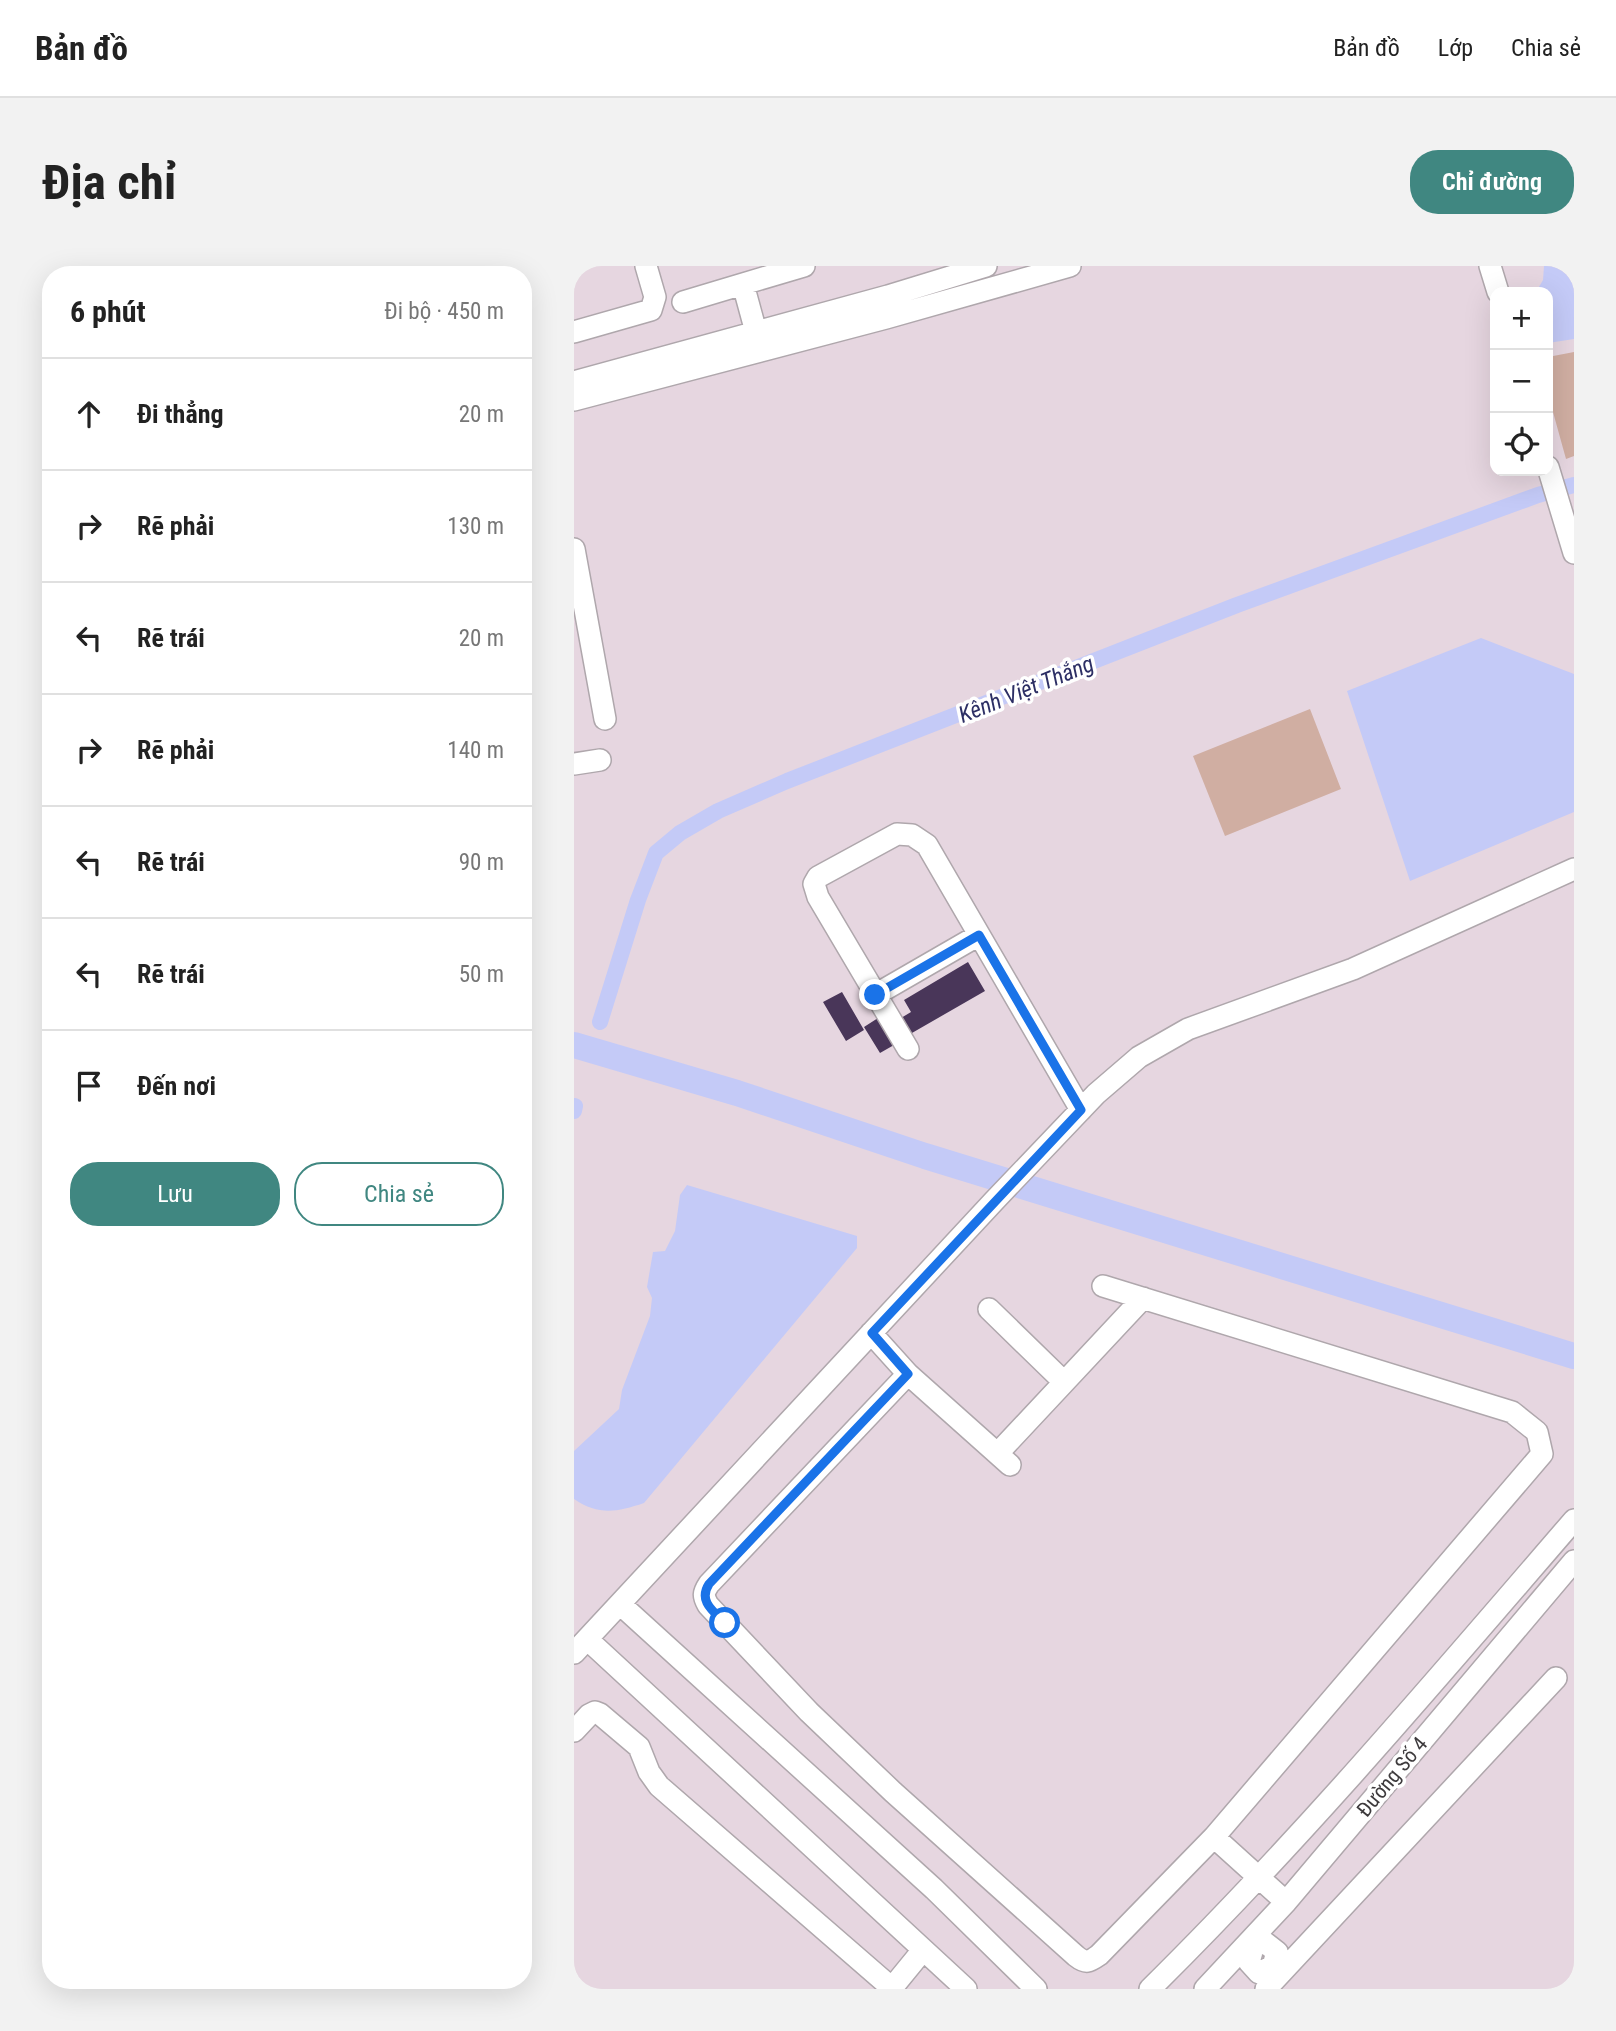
<!DOCTYPE html>
<html lang="vi">
<head>
<meta charset="utf-8">
<style>
	:root { --surface:#fff; --page:#f2f2f2; --text:#222; --muted:#767676; --line:#e0e0e0; --accent:#408781 }
	body { margin:0; font-family:"Roboto Condensed",sans-serif; background:var(--page); color:var(--text) }
	.controls { position:absolute; right:21px; top:21px; display:grid; overflow:hidden; border-radius:14px; box-shadow:0 7px 28px #0002 }
	.controls button { width:63px; height:63px; display:grid; place-items:center; padding:0; border:0; border-bottom:2px solid var(--line); background:var(--surface); color:var(--text); font:35px sans-serif }
	.stop { position:absolute; width:21px; height:21px; margin:-16px; border:5px solid #1a73e8; border-radius:50%; background:#fff }
	.stop.end { background:#1a73e8; border-color:#fff; box-shadow:0 2px 7px #0008 }
	.list { margin:0; padding:0; list-style:none }
	h2 { display:flex; justify-content:space-between; align-items:center; height:91px; margin:0; padding:0 28px; font-size:30px }
	h2 small { font-size:23px; font-weight:400; color:var(--muted) }
	.list li { display:grid; grid-template-columns:46px 1fr auto; gap:21px; align-items:center; box-sizing:border-box; height:112px; padding:0 28px; border-top:2px solid var(--line) }
	.list b { display:block; font-size:26px; white-space:nowrap }
	.list em { font-size:23px; font-style:normal; color:var(--muted) }
	.actions { display:flex; gap:14px; padding:21px 28px }
	.actions a { flex:1; padding:16px 0; border:2px solid var(--accent); border-radius:28px; text-align:center; font-size:24px; color:var(--accent) }
	.actions .main { background:var(--accent); color:#fff }
	.icon { flex:none; width:38px; height:38px; fill:none; stroke:currentColor; stroke-width:2; stroke-linecap:round; stroke-linejoin:round }
	.map { position:relative; flex:none; width:1000px; height:1723px; overflow:hidden; border-radius:28px }
	header { display:flex; align-items:center; gap:42px; box-sizing:border-box; height:98px; padding:0 35px; background:var(--surface); border-bottom:2px solid var(--line) }
	header strong { font-size:33px }
	nav { display:flex; gap:38px; margin-inline-start:auto; font-size:24px }
	.intro { display:flex; align-items:center; justify-content:space-between; box-sizing:border-box; height:168px; padding:0 42px }
	h1 { margin:0; font-size:49px }
	.button { padding:18px 32px; border-radius:28px; background:var(--accent); color:#fff; font-size:24px; font-weight:700 }
	main { display:flex; gap:42px; padding:0 42px }
	aside { flex:1; background:var(--surface); border-radius:28px; box-shadow:0 7px 28px #0002 }
	.map>svg:first-child { display:block }
	.built { fill:#e6d6e0; fill-rule:evenodd }
	.green { fill:#d0aea2 }
	.water { fill:#c4caf7 }
	.lines { fill:none; stroke-linecap:round; stroke-linejoin:round }
	.canal { stroke:#c4caf7; stroke-width:16 }
	.river { stroke:#c4caf7; stroke-width:26 }
	.building { fill:#493659 }
	.minor-casing { stroke:#afa7ac; stroke-width:24 }
	.minor { stroke:#fff; stroke-width:21 }
	.route { stroke:#1a73e8; stroke-width:9 }
	.labels { text-anchor:middle; stroke-width:7; stroke-linejoin:round; paint-order:stroke }
	.street-label { font-size:21px; fill:#3e3b3d; stroke:#fff }
	.water-label { font-size:23px; font-style:italic; fill:#2c2e64; stroke:#fff }
</style>
</head>
<body>
<header>
<strong>Bản đồ</strong>
<nav><a>Bản đồ</a><a>Lớp</a><a>Chia sẻ</a></nav>
</header>
<div class="intro"><h1>Địa chỉ</h1><a class="button">Chỉ đường</a></div>
<main>
<aside>
<h2>6 phút<small>Đi bộ · 450 m</small></h2>
<ul class="list">
<li><svg class="icon" aria-label="ahead" viewBox="0 0 24 24"><path d="M12 20V5M6 11l6-6 6 6"/></svg><div><b>Đi thẳng</b></div><em>20 m</em></li>
<li><svg class="icon" aria-label="right" viewBox="0 0 24 24"><path d="M7 20v-9h11M14 6l5 5-5 5"/></svg><div><b>Rẽ phải</b></div><em>130 m</em></li>
<li><svg class="icon" aria-label="left" viewBox="0 0 24 24"><path d="M17 20v-9H6M10 6l-5 5 5 5"/></svg><div><b>Rẽ trái</b></div><em>20 m</em></li>
<li><svg class="icon" aria-label="right" viewBox="0 0 24 24"><path d="M7 20v-9h11M14 6l5 5-5 5"/></svg><div><b>Rẽ phải</b></div><em>140 m</em></li>
<li><svg class="icon" aria-label="left" viewBox="0 0 24 24"><path d="M17 20v-9H6M10 6l-5 5 5 5"/></svg><div><b>Rẽ trái</b></div><em>90 m</em></li>
<li><svg class="icon" aria-label="left" viewBox="0 0 24 24"><path d="M17 20v-9H6M10 6l-5 5 5 5"/></svg><div><b>Rẽ trái</b></div><em>50 m</em></li>
<li><svg class="icon" aria-label="arrive" viewBox="0 0 24 24"><path d="M6 21V4h12l-3 4 3 4H6"/></svg><div><b>Đến nơi</b></div></li>
</ul>
<div class="actions"><a class="main">Lưu</a><a>Chia sẻ</a></div>
</aside>
<div class="map">
<svg width="1000" height="1723" viewBox="0 0 1000 1723">
	<rect width="100%" height="100%" fill="#ebe3e8"/>
	<path class="built" d="M0,0H1000V1723H0ZM921,26H974V205H921Z"/>
	<path class="green" d="M1000,86V190L992,193L974,128V91Z
		M736,443L767,523L651,570L619,490Z"/>
	<path class="water" d="M970,0H1000V73L974,77V26H962L969,14Z
		M907,372L1000,408V546L836,615L773,425Z
		M113,919L283,970V982L70,1237C43,1246 25,1250 0,1233V1185L45,1143L48,1124L76,1050L78,1032L73,1021L79,986L91,985L101,965L106,929Z"/>
	<g class="lines">
		<path class="canal" d="M26,756L64,634L82,587L106,567L144,545L213,515L663,339L964,229L1000,219
			M0,845L1,840"/>
		<path class="river" d="M0,779L163,827L351,890L1000,1090"/>
	</g>
	<path class="building" d="M394,696L411,725L331,771L322,755L337,746L330,734Z
		M268,726L290,764L272,775L249,736Z
		M304,752L320,779L306,787L290,761Z"/>
	<g class="lines">
		<defs>
			<path id="minor" d="M916,0L924,26
				M109,36L169,18
				M0,66L77,44L81,31L72,0
				M182,66L169,18L230,0
				M0,116L314,30L412,0
				M0,134L312,52L496,0
				M974,201L1000,287
				M0,283L31,453
				M0,498L26,494
				M301,729L405,669
				M334,783L244,631L240,618L244,611L323,568L338,569L353,579L507,844
				M415,1043L490,1116
				M297,1067L334,1108L436,1199
				M334,1108L135,1318C129,1327 129,1330 134,1339L235,1446L319,1526L502,1690C512,1698 515,1696 525,1689L640,1571L968,1188L963,1166L938,1146L529,1020
				M424,1187L569,1032
				M46,1338L360,1623L462,1723
				M13,1373L392,1723
				M0,1387L420,935L522,828L565,791L614,763L779,703L1000,603
				M0,1465L15,1449L21,1446L26,1448L65,1481L75,1506L85,1520L312,1717L316,1719L322,1717L349,1684
				M640,1571L712,1636
				M689,1675L703,1686L699,1700L685,1707L675,1696L679,1682Z
				M576,1723C726,1575 862,1414 1000,1254
				M631,1723L712,1636L1000,1295
				M692,1723L982,1412"/>
		</defs>
		<use href="#minor" class="minor-casing"/>
		<use href="#minor" class="minor"/>
	</g>
	<g class="lines">
		<path class="route" d="M151,1357C139,1345 124,1335 135,1318L334,1108L298,1067L507,844L405,669L301,729"/>
	</g>
	<g class="labels">
		<g class="street-label">
			<text transform="translate(818 1511) rotate(-50)" y="7">Đường Số 4</text>
		</g>
		<g class="water-label">
			<text transform="translate(452 423) rotate(-22)" y="8">Kênh Việt Thắng</text>
		</g>
	</g>
</svg>
<div class="controls">
<button>+</button>
<button>−</button>
<button><svg class="icon" aria-label="locate" viewBox="0 0 24 24"><circle cx="12" cy="12" r="6"/><path d="M12 2v4M12 18v4M2 12h4M18 12h4"/></svg></button>
</div>
<div class="stop" style="left:151px;top:1357px"></div>
<div class="stop end" style="left:301px;top:729px"></div>
</div>
</main>
</body>
</html>
